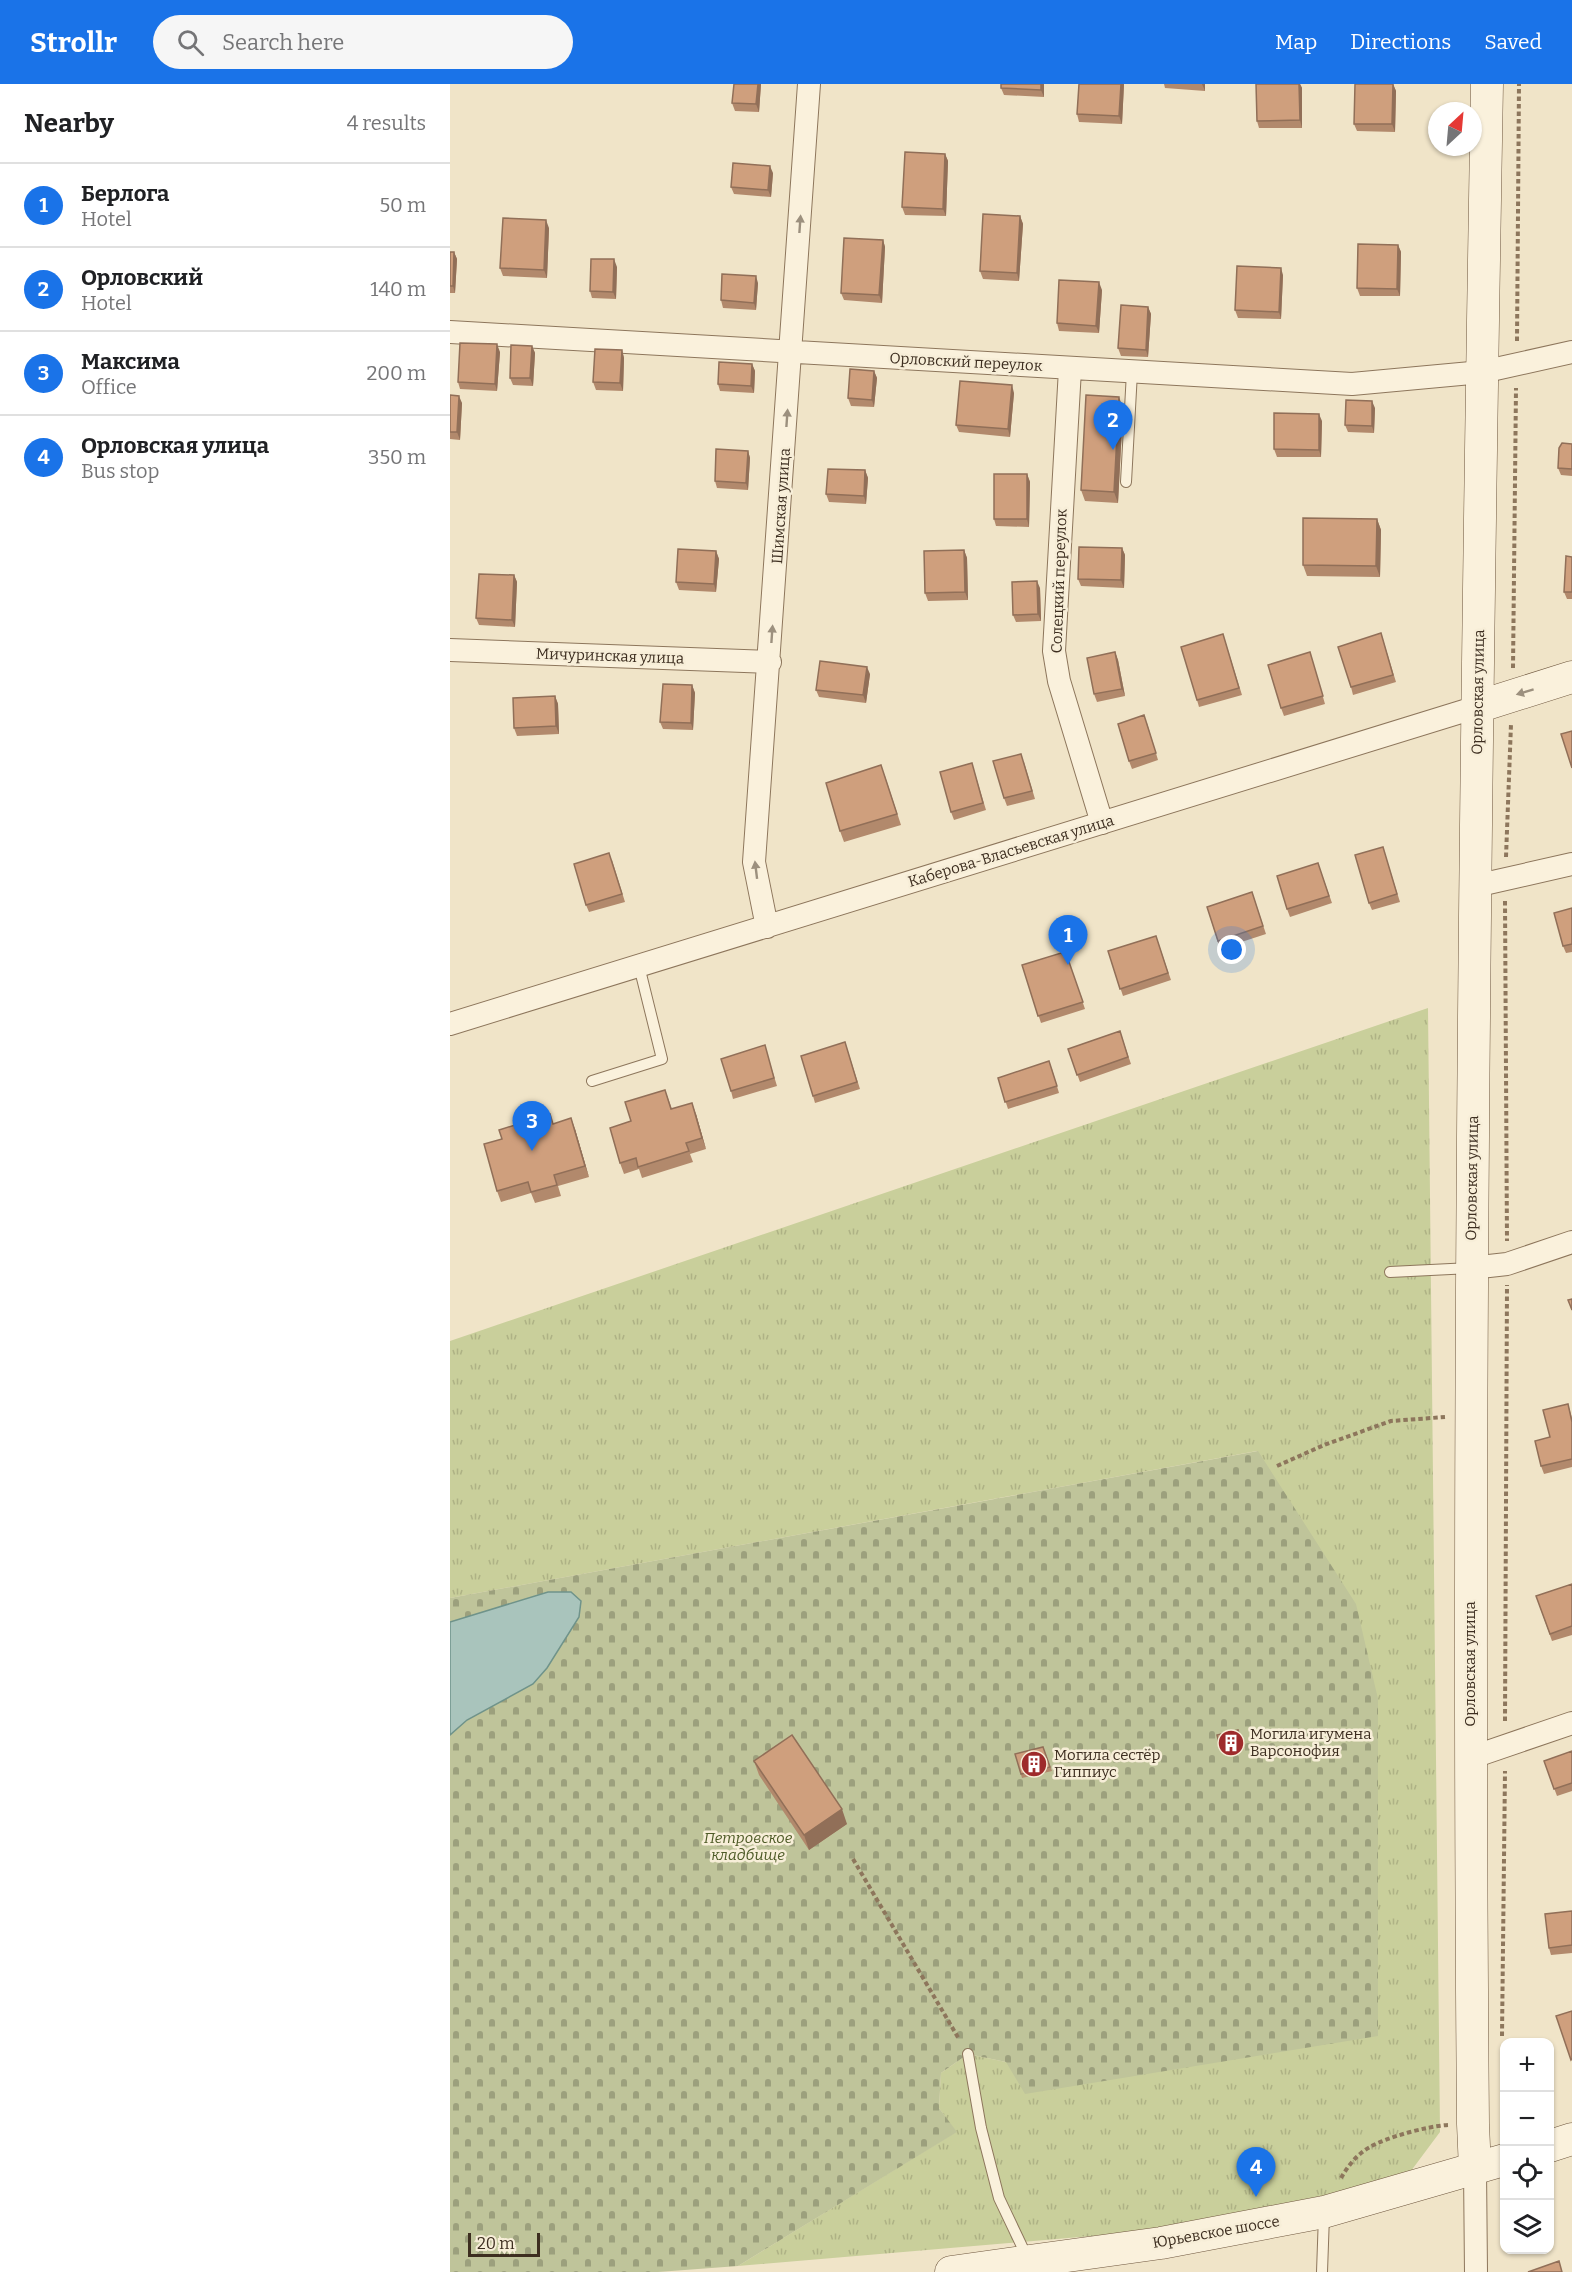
<!DOCTYPE html>
<html lang="en">
<head>
<meta charset="utf-8">
<style>
	:root { --surface:#fff; --page:#f6f6f6; --text:#202124; --muted:#757577; --line:#e0e0e0; --accent:#1a73e8 }
	body { margin:0; font-family:Bitter,serif; background:var(--page); color:var(--text) }
	.controls { position:absolute; right:18px; bottom:18px; display:grid; overflow:hidden; border-radius:12px; box-shadow:0 2px 4px #0004 }
	.controls button { width:54px; height:54px; display:grid; place-items:center; padding:0; border:0; border-bottom:2px solid var(--line); background:var(--surface); color:var(--text); font:30px sans-serif }
	.compass { position:absolute; left:978px; top:18px; width:54px; height:54px; border-radius:50%; background:var(--surface); box-shadow:0 2px 4px #0004; rotate:26deg }
	.scale { position:absolute; left:18px; bottom:15px; width:72px; box-sizing:border-box; padding-left:6px; border:3px solid #3d2e20; border-top:0; font-size:16px; line-height:21px; white-space:nowrap; color:#3d2e20; -webkit-text-stroke:4px #f7eed8; paint-order:stroke }
	.you { position:absolute; left:782px; top:866px; width:21px; height:21px; margin:-15px; border:4px solid #fff; border-radius:50%; background:#1a73e8; box-shadow:0 0 0 9px #1a73e833 }
	.badge { display:grid; place-items:center; width:39px; height:39px; border-radius:50%; background:var(--accent); color:#fff; font-size:20px; font-weight:700 }
	.pin { position:absolute; translate:-50% -50px; filter:drop-shadow(0 2px 3px #0008) }
	.pin::after { content:''; position:absolute; top:32px; width:21px; height:18px; background:inherit; clip-path:polygon(0 0,100% 0,50% 100%) }
	.list { margin:0; padding:0; list-style:none }
	h2 { display:flex; justify-content:space-between; align-items:center; height:78px; margin:0; padding:0 24px; font-size:26px }
	h2 small { font-size:20px; font-weight:400; color:var(--muted) }
	.list li { display:grid; grid-template-columns:39px 1fr auto; gap:18px; align-items:center; box-sizing:border-box; height:84px; padding:0 24px; border-top:2px solid var(--line) }
	.list b { display:block; font-size:22px; white-space:nowrap }
	.list p { margin:0; font-size:20px; white-space:nowrap; color:var(--muted) }
	.list em { font-size:20px; font-style:normal; color:var(--muted) }
	.icon { flex:none; width:33px; height:33px; fill:none; stroke:currentColor; stroke-width:2; stroke-linecap:round; stroke-linejoin:round }
	.map { position:relative; flex:none; width:1122px; height:2188px; overflow:hidden }
	header { display:flex; align-items:center; gap:36px; box-sizing:border-box; height:84px; padding:0 30px; background:var(--accent); color:#fff }
	header strong { font-size:28px }
	nav { display:flex; gap:33px; margin-inline-start:auto; font-size:21px }
	.search { width:420px; height:54px; background:var(--page); display:flex; align-items:center; gap:15px; box-sizing:border-box; padding:0 21px; border-radius:33px; color:var(--muted); font-size:22px }
	main { display:flex }
	aside { flex:1; background:var(--surface) }
	.map>svg:first-child { display:block }
	.grass { fill:url(#grass-tufts) }
	.cemetery { fill:url(#cemetery-stones) }
	.water { fill:#a9c4bc; stroke:#6f938a; stroke-width:1.5 }
	.lines { fill:none; stroke-linecap:round; stroke-linejoin:round }
	.lane-casing { stroke:#8d765c; stroke-width:12 }
	.street-casing { stroke:#8d765c; stroke-width:24 }
	.secondary-casing { stroke:#6f573f; stroke-width:33 }
	.path { stroke:#8d765c; stroke-width:4; stroke-dasharray:4.5 3; stroke-linecap:butt }
	.lane { stroke:#faf1dc; stroke-width:10 }
	.street { stroke:#faf1dc; stroke-width:22 }
	.secondary { stroke:#faf1dc; stroke-width:32 }
	.wall { fill:#b2896c }
	.shaded-wall { fill:#916f58 }
	.building { fill:#cf9f7d; stroke:#916f58; stroke-width:1.5 }
	.oneway { fill:#9c907e }
	.labels { text-anchor:middle; stroke-width:5; stroke-linejoin:round; paint-order:stroke }
	.street-label { font-size:15px; fill:#3d2e20; stroke:#f7eed8 }
	.poi-label { font-size:15px; fill:#3d2e20; stroke:#f7eed8; text-anchor:start }
	.park-label { font-size:15px; font-style:italic; fill:#4d5a26; stroke:#f7eed8 }
</style>
</head>
<body>
<header>
<strong>Strollr</strong>
<div class="search"><svg class="icon" aria-label="search" viewBox="0 0 24 24"><circle cx="10" cy="10" r="6"/><path d="M15 15l6 6"/></svg>Search here</div>
<nav><a>Map</a><a>Directions</a><a>Saved</a></nav>
</header>
<main>
<aside>
<h2>Nearby<small>4 results</small></h2>
<ul class="list">
<li><span class="badge">1</span><div><b>Берлога</b><p>Hotel</p></div><em>50 m</em></li>
<li><span class="badge">2</span><div><b>Орловский</b><p>Hotel</p></div><em>140 m</em></li>
<li><span class="badge">3</span><div><b>Максима</b><p>Office</p></div><em>200 m</em></li>
<li><span class="badge">4</span><div><b>Орловская улица</b><p>Bus stop</p></div><em>350 m</em></li>
</ul>
</aside>
<div class="map">
<svg width="1122" height="2188" viewBox="0 0 1122 2188">
	<defs>
		<pattern id="grass-tufts" width="24" height="20" patternUnits="userSpaceOnUse" patternTransform="scale(1.5)"><rect width="24" height="20" fill="#c9cf9b"/><path d="M3 7l-1-3M5 7V3M7 7l1-3M15 17l-1-3M17 17v-4M19 17l1-3" fill="none" stroke="#aeb285"/></pattern>
		<pattern id="cemetery-stones" width="16" height="16" patternUnits="userSpaceOnUse" patternTransform="scale(1.5)"><rect width="16" height="16" fill="#bfc49a"/><path d="M2 7V4a2 2 0 0 1 4 0v3zM10 15v-3a2 2 0 0 1 4 0v3z" fill="#9ca07d"/></pattern>
	</defs>
	<rect width="100%" height="100%" fill="#f0e4c8"/>
	<path class="grass" d="M978,924L990,2048L955,2095L700,2147L288,2182L506,2048L489,2024L491,1989L518,1970L556,1978L807,1367L0,1514V1257Z"/>
	<path class="cemetery" d="M808,1367L906,1520L928,1615V1952L575,2010L556,1978L518,1970L491,1989L489,2024L507,2048L288,2182L208,2188H0V1514Z"/>
	<path class="water" d="M98,1508H121L131,1517L129,1533L97,1584L83,1600L17,1636L0,1651V1538Z"/>
	<g class="lines">
		<defs>
			<path id="lane" d="M676,398L682,288
				M142,997L212,975L189,882
				M940,1188L1021,1184
				M518,1970L531,2044L549,2114L577,2173
				M872,2188L874,2131"/>
			<path id="street" d="M0,248L902,300L1032,288L1122,268
				M620,285L604,567L609,597L652,739
				M0,566L320,578
				M1025,802L1122,780
				M317,843L304,778L359,0
				M0,940L1027,623
				M1021,1184L1057,1180L1122,1158
				M1020,1674L1122,1639
				M1025,2085L1026,2188"/>
			<path id="secondary" d="M1027,623L1122,593
				M1100,2062L1122,2055
				M1025,2085L1023,2040C1017,1360 1025,680 1037,0
				M501,2188L711,2159L874,2128L1054,2076"/>
		</defs>
		<use href="#lane" class="lane-casing"/>
		<use href="#street" class="street-casing"/>
		<use href="#secondary" class="secondary-casing"/>
		<path class="path" d="M1067,257L1069,0
			M1063,584L1066,304
			M1056,773L1061,640
			M1055,817L1057,1157
			M827,1382L874,1361L941,1337L995,1333
			M1055,1637L1057,1201
			M403,1775L509,1955
			M1052,1952L1055,1687
			M891,2094C898,2082 907,2070 920,2063C937,2053 978,2042 998,2041"/>
		<use href="#lane" class="lane"/>
		<use href="#street" class="street"/>
		<use href="#secondary" class="secondary"/>
	</g>
	<path class="wall" d="M311,0L309,28L285,27L282,19Z
		M551,0H594V13L554,11L551,4Z
		M629,0H674L672,40L629,38L627,30Z
		M714,0H755V7L715,4Z
		M806,0H850L852,4V44H809L807,37Z
		M943,0L946,7L945,48L907,47L904,40Z
		M495,70L498,77L496,132L455,131L452,123Z
		M323,89L321,113L284,110L281,103Z
		M570,132L573,140L569,197L533,195L530,187Z
		M99,144L97,194L53,192L50,184Z
		M433,156L435,163L432,219L394,216L391,209Z
		M948,161L951,168L950,212H910L907,204Z
		M0,168H4L7,175L5,209H0Z
		M167,183L166,215L142,214L140,207Z
		M833,191L831,235L788,234L785,226Z
		M308,199L306,226L273,224L271,216Z
		M652,206L649,249L609,247L607,239Z
		M698,223L701,230L698,273L671,272L668,264Z
		M82,262L85,269L83,302L63,301L60,294Z
		M172,266L174,274L173,307L146,306L143,298Z
		M50,268L47,307L10,305L8,298Z
		M302,280L305,287L304,309L270,307L268,300Z
		M424,287L427,294L424,323L401,322L398,314Z
		M564,309L560,353L509,348L506,341Z
		M0,311L12,319L10,356L0,355Z
		M673,324L668,419L635,417L631,406Z
		M925,324L924,349L898,348L895,341Z
		M872,337L871,373H827L824,365Z
		M1122,360V392L1111,391L1108,384Z
		M298,367L300,374L298,406L267,404L265,397Z
		M415,386L418,394L416,420L379,418L376,410Z
		M577,390L580,398L579,443L546,442L544,435Z
		M927,435L931,446L930,493L857,492L853,481Z
		M672,464L675,471L674,504L631,502L628,495Z
		M514,466L517,474L518,516L478,517L475,509Z
		M266,467L269,475L266,508L229,506L226,498Z
		M1122,473V515H1117L1114,508Z
		M64,491L67,498L65,543L29,541L26,534Z
		M590,504L591,537L566,538L563,531Z
		M931,549L946,598L903,611L901,603Z
		M773,550L792,611L749,623L747,616Z
		M665,568L668,576L675,612L647,618L644,610Z
		M860,568L875,620L834,632L831,624Z
		M420,590L416,619L369,613L366,606Z
		M242,601L245,609L243,646L213,645L210,638Z
		M105,612L108,620L109,650L67,652L64,644Z
		M697,639L708,676L682,685L679,677Z
		M574,678L585,715L557,722L554,714Z
		M524,686L536,726L504,736L501,728Z
		M435,692L451,741L394,758L390,747Z
		M935,770L950,818L922,826L919,819Z
		M162,776L175,818L139,828L136,821Z
		M868,779L882,819L840,833L837,825Z
		M802,808L816,850L770,865L757,823Z
		M1122,824V868L1116,869L1113,862Z
		M706,852L721,896L673,912L658,867Z
		M618,875L635,925L591,939L572,881Z
		M670,947L681,980L630,998L618,965Z
		M395,958L410,1005L365,1019L363,1012Z
		M317,969L327,1002L283,1015L281,1007Z
		M602,985L609,1009L558,1025L548,994Z
		M215,1006L222,1025L246,1030L256,1065L240,1070L243,1078L192,1094L189,1085L174,1090L170,1079L181,1037Z
		M103,1039L125,1045L139,1093L108,1102L111,1112L85,1119L81,1109L51,1118L47,1107Z
		M1118,1320L1122,1334V1383L1094,1390L1091,1382L1100,1353Z
		M1122,1500V1551L1102,1557L1086,1512Z
		M788,1646L793,1663L772,1667L767,1651Z
		M593,1663L602,1687L572,1694L565,1670Z
		M1122,1667V1707L1107,1712L1094,1677Z
		M304,1677L397,1740L359,1766L309,1691Z
		M1122,1827V1869L1101,1871L1099,1864Z"/>
	<path class="shaded-wall" d="M308,0H311L309,28L306,20Z
		M591,0H594V13L591,6Z
		M671,0H674L672,40L669,32Z
		M752,0H755V7Z
		M849,0H850L852,4V44L850,36Z
		M943,0L946,7L945,48L942,40Z
		M495,70L498,77L496,132L493,125Z
		M320,82L323,89L321,113L318,106Z
		M570,132L573,140L569,197L567,189Z
		M96,136L99,144L97,194L94,186Z
		M433,156L435,163L432,219L429,211Z
		M948,161L951,168L950,212L947,205Z
		M4,168L7,175L5,209L3,202Z
		M164,175L167,183L166,215L163,208Z
		M831,184L833,191L831,235L829,228Z
		M306,192L308,199L306,226L304,219Z
		M649,198L652,206L649,249L646,242Z
		M698,223L701,230L698,273L696,266Z
		M47,260L50,268L47,307L45,300Z
		M82,262L85,269L83,302L80,294Z
		M172,266L174,274L173,307L170,299Z
		M302,280L305,287L304,309L301,302Z
		M424,287L427,294L424,323L422,316Z
		M562,301L564,309L560,353L558,345Z
		M9,312L12,319L10,356L7,348Z
		M669,313L673,324L668,419L664,408Z
		M922,317L925,324L924,349L922,342Z
		M869,330L872,337L871,373L869,366Z
		M298,367L300,374L298,406L296,399Z
		M415,386L418,394L416,420L414,412Z
		M577,390L580,398L579,443L577,435Z
		M927,435L931,446L930,493L926,482Z
		M672,464L675,471L674,504L671,496Z
		M514,466L517,474L518,516L515,508Z
		M266,467L269,475L266,508L264,500Z
		M64,491L67,498L65,543L62,536Z
		M587,497L590,504L591,537L588,530Z
		M665,568L668,576L675,612L672,605Z
		M417,583L420,590L416,619L413,611Z
		M242,601L245,609L243,646L241,639Z
		M105,612L108,620L109,650L106,642Z
		M242,1019L246,1030L256,1065L252,1054Z
		M121,1034L125,1045L139,1093L135,1082Z
		M392,1725L397,1740L359,1766L354,1751Z"/>
	<path class="building" d="M284,0H308L306,20L282,19Z
		M551,0H591V6L551,4Z
		M629,0H671L669,32L627,30Z
		M806,0H849L850,36L807,37Z
		M905,0H943L942,40H904Z
		M455,68L495,70L493,125L452,123Z
		M283,79L320,82L318,106L281,103Z
		M533,130L570,132L567,189L530,187Z
		M53,134L96,136L94,186L50,184Z
		M394,154L433,156L429,211L391,209Z
		M908,160L948,161L947,205L907,204Z
		M0,168H4L3,202H0Z
		M141,175H164L163,208L140,207Z
		M787,182L831,184L829,228L785,226Z
		M272,190L306,192L304,219L271,216Z
		M609,196L649,198L646,242L607,239Z
		M671,221L698,223L696,266L668,264Z
		M10,259L47,260L45,300L8,298Z
		M61,261L82,262L80,294H60Z
		M145,265L172,266L170,299L143,298Z
		M269,278L302,280L301,302L268,300Z
		M400,285L424,287L422,316L398,314Z
		M510,297L562,301L558,345L506,341Z
		M0,311L9,312L7,348H0Z
		M636,311L669,313L664,408L631,406Z
		M896,316L922,317V342L895,341Z
		M824,329L869,330V366L824,365Z
		M1112,359L1122,360V385L1108,384L1109,364Z
		M266,365L298,367L296,399L265,397Z
		M378,385L415,386L414,412L376,410Z
		M544,390H577V435H544Z
		M853,434L927,435L926,482L853,481Z
		M629,463L672,464L671,496L628,495Z
		M228,465L266,467L264,500L226,498Z
		M514,466L515,508L475,509L474,467Z
		M1116,472L1122,473V508H1114Z
		M29,490L64,491L62,536L26,534Z
		M587,497L588,530L563,531L562,498Z
		M931,549L943,591L901,603L888,563Z
		M773,550L789,604L747,616L731,563Z
		M665,568L672,605L644,610L637,574Z
		M860,568L873,612L831,624L818,581Z
		M370,577L417,583L413,611L366,606Z
		M213,600L242,601L241,639L210,638Z
		M105,612L106,642L64,644L63,614Z
		M694,631L706,669L679,677L668,640Z
		M1122,647V684L1111,650Z
		M571,670L582,707L554,714L543,677Z
		M522,679L533,719L501,728L490,688Z
		M431,681L447,730L390,747L376,699Z
		M933,763L947,810L919,819L905,771Z
		M159,769L172,810L136,821L124,780Z
		M868,779L879,812L837,825L827,792Z
		M802,808L813,842L768,857L757,823Z
		M1122,824V860L1113,862L1104,829Z
		M706,852L718,889L670,905L658,867Z
		M611,869L618,875L633,918L588,932L572,881Z
		M670,947L678,973L627,991L618,965Z
		M395,958L407,998L363,1012L351,972Z
		M315,961L324,994L281,1007L271,975Z
		M599,977L607,1002L555,1018L548,994Z
		M215,1006L221,1025L242,1019L252,1054L236,1059L239,1067L188,1083L186,1074L170,1079L160,1044L181,1037L175,1018Z
		M100,1030L103,1040L121,1034L135,1082L104,1091L107,1101L81,1108L78,1098L47,1107L34,1060L52,1055L49,1046Z
		M1122,1215V1226L1118,1216Z
		M1118,1320L1122,1338V1375L1091,1382L1085,1357L1100,1353L1093,1326Z
		M1122,1500V1542L1100,1550L1086,1512Z
		M788,1646L791,1659L770,1663L767,1651Z
		M342,1651L392,1725L354,1751L304,1677Z
		M593,1663L600,1683L571,1690L565,1670Z
		M1122,1667V1699L1104,1705L1094,1677Z
		M1122,1827V1861L1099,1864L1095,1830Z
		M1122,1927V1975L1121,1976L1106,1932Z
		M1109,2177L1112,2188H1078Z"/>
	<defs><path id="oneway-solid" d="M-6-.8H1V-3.2L6.5 0L1 3.2V.8H-6Z" transform="scale(1.5)"/></defs>
	<g class="oneway">
		<use href="#oneway-solid" transform="translate(350 140) rotate(-86)"/>
		<use href="#oneway-solid" transform="translate(337 334) rotate(-86)"/>
		<use href="#oneway-solid" transform="translate(322 550) rotate(-86)"/>
		<use href="#oneway-solid" transform="translate(1075 608) rotate(163)"/>
		<use href="#oneway-solid" transform="translate(306 786) rotate(-97)"/>
	</g>
	<defs>
		<symbol id="building-disc" viewBox="-11 -11 22 22"><circle r="9.5" fill="#9e2a2b" stroke="#f7eed8"/><path d="M-4-6H4V6H1V3H-1V6H-4ZM-2.5-4.3h1.7v1.8h-1.7ZM.8-4.3h1.7v1.8H.8ZM-2.5-1h1.7V.8h-1.7ZM.8-1h1.7V.8H.8Z" fill="#fff"/></symbol>
	</defs>
	<g fill-rule="evenodd">
		<use href="#building-disc" x="766" y="1644" width="30" height="30"/>
		<use href="#building-disc" x="569" y="1665" width="30" height="30"/>
	</g>
	<g class="labels">
		<g class="street-label">
			<text transform="translate(516 278) rotate(3)" y="5">Орловский переулок</text>
			<text transform="translate(331 422) rotate(-86)" y="5">Шимская улица</text>
			<text transform="translate(609 497) rotate(-88)" y="5">Солецкий переулок</text>
			<text transform="translate(160 572) rotate(2)" y="5">Мичуринская улица</text>
			<text transform="translate(1028 608) rotate(-89)" y="5">Орловская улица</text>
			<text transform="translate(561 767) rotate(-17)" y="5">Каберова-Власьевская улица</text>
			<text transform="translate(1022 1094) rotate(-89)" y="5">Орловская улица</text>
			<text transform="translate(1020 1580) rotate(-90)" y="5">Орловская улица</text>
			<text transform="translate(766 2148) rotate(-10)" y="5">Юрьевское шоссе</text>
		</g>
		<g class="poi-label">
			<text x="800" y="1655">Могила игумена<tspan x="800" dy="17">Варсонофия</tspan></text>
			<text x="604" y="1676">Могила сестёр<tspan x="604" dy="17">Гиппиус</tspan></text>
		</g>
		<g class="park-label">
			<text x="298" y="1759">Петровское<tspan x="298" dy="17">кладбище</tspan></text>
		</g>
	</g>
</svg>
<div class="controls">
<button>+</button>
<button>−</button>
<button><svg class="icon" aria-label="locate" viewBox="0 0 24 24"><circle cx="12" cy="12" r="6"/><path d="M12 2v4M12 18v4M2 12h4M18 12h4"/></svg></button>
<button><svg class="icon" aria-label="layers" viewBox="0 0 24 24"><path d="M12 4l9 5-9 5-9-5zM3 14l9 5 9-5"/></svg></button>
</div>
<svg class="compass" viewBox="-18 -18 36 36"><path d="M0-13l5 13h-10z" fill="#e53935"/><path d="M0 13l5-13h-10z" fill="#757577"/></svg>
<div class="scale">20 m</div>
<div class="you"></div>
<div class="pin badge" style="left:618px;top:881px">1</div>
<div class="pin badge" style="left:663px;top:366px">2</div>
<div class="pin badge" style="left:82px;top:1067px">3</div>
<div class="pin badge" style="left:806px;top:2113px">4</div>
</div>
</main>
</body>
</html>
